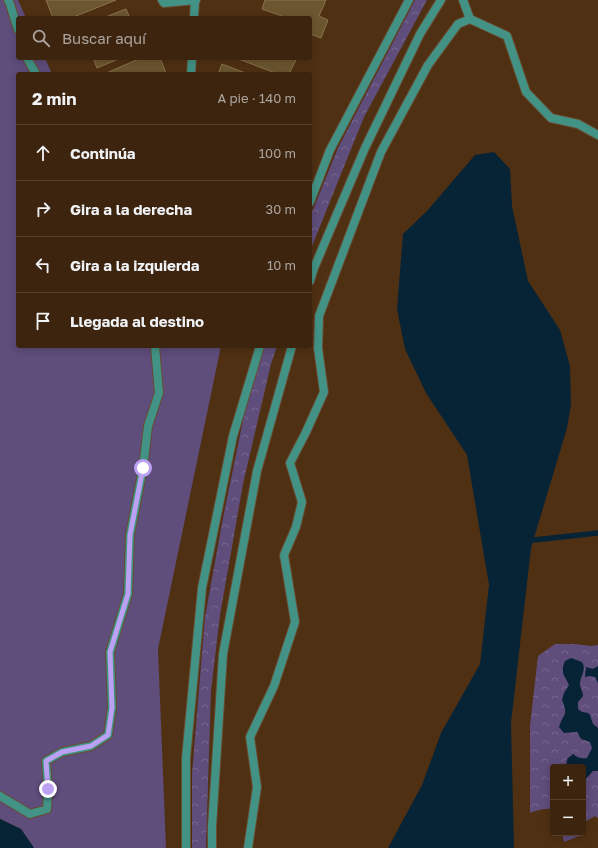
<!DOCTYPE html>
<html lang="es">
<head>
<meta charset="utf-8">
<style>
	:root { --surface:#3c240e; --page:#432c17; --text:#f1f3f6; --muted:#aca49e; --line:#55412e }
	body { margin:0; font-family:"Golos Text",sans-serif; background:var(--page); color:var(--text) }
	.controls { position:absolute; right:12px; bottom:12px; display:grid; overflow:hidden; border-radius:4px; box-shadow:0 2px 10px #0003 }
	.controls button { width:36px; height:36px; display:grid; place-items:center; padding:0; border:0; border-bottom:1px solid var(--line); background:var(--surface); color:var(--text); font:20px sans-serif }
	.stop { position:absolute; width:12px; height:12px; margin:-9px; border:3px solid #bca0f2; border-radius:50%; background:#fff }
	.stop.end { background:#bca0f2; border-color:#fff; box-shadow:0 1px 4px #0008 }
	.list { margin:0; padding:0; list-style:none }
	h2 { display:flex; justify-content:space-between; align-items:center; height:52px; margin:0; padding:0 16px; font-size:17px }
	h2 small { font-size:13px; font-weight:400; color:var(--muted) }
	.list li { display:grid; grid-template-columns:26px 1fr auto; gap:12px; align-items:center; box-sizing:border-box; height:56px; padding:0 16px; border-top:1px solid var(--line) }
	.list b { display:block; font-size:15px; white-space:nowrap }
	.list em { font-size:13px; font-style:normal; color:var(--muted) }
	.icon { flex:none; width:22px; height:22px; fill:none; stroke:currentColor; stroke-width:2; stroke-linecap:round; stroke-linejoin:round }
	.map { position:relative; flex:none; width:598px; height:848px; overflow:hidden }
	.search { position:absolute; background:var(--surface); box-shadow:0 2px 10px #0003; left:16px; top:16px; width:296px; height:44px; display:flex; align-items:center; gap:10px; box-sizing:border-box; padding:0 14px; border-radius:4px; color:var(--muted); font-size:15px }
	.panel { position:absolute; background:var(--surface); box-shadow:0 2px 10px #0003; left:16px; top:72px; width:296px; height:276px; border-radius:4px }
	.map>svg:first-child { display:block }
	.grass { fill:#5f4d7c }
	.park { fill:url(#park-crowns) }
	.water { fill:#072336 }
	.lines { fill:none; stroke-linecap:round; stroke-linejoin:round }
	.stream { stroke:#072336; stroke-width:5.5 }
	.building { fill:#6b562f; stroke:#8a744d }
	.lane-casing { stroke:#684b31; stroke-width:10 }
	.street-casing { stroke:#684b31; stroke-width:10 }
	.lane { stroke:#429386; stroke-width:8 }
	.street { stroke:#429386; stroke-width:8 }
	.route { stroke:#bca0f2; stroke-width:5 }
</style>
</head>
<body>
<div class="map">
<svg width="598" height="848" viewBox="0 0 598 848">
	<defs>
		<pattern id="park-crowns" width="20" height="18" patternUnits="userSpaceOnUse"><rect width="20" height="18" fill="#5f4d7c"/><path d="M2 6a3 3 0 1 1 6 0M12 15a3 3 0 1 1 6 0" fill="none" stroke="#77678f"/></pattern>
	</defs>
	<rect width="100%" height="100%" fill="#503013"/>
	<path class="grass" d="M0,0H18L26,18H18V58H45L52,74H18V346H221L158,649L166,848H34L21,829L0,819Z"/>
	<path class="park" d="M415,0H427L364,117L310,251V217L338,148Z
		M264,346H277L271,364L243,484L220,615L211,691L206,848H192V774L205,617L223,518L246,406Z
		M555,644H574L591,646L598,645V818L595,816L583,823V767H553V809C545,808 537,810 530,813V725L538,656Z
		M562,833H581L582,835L564,842L563,838Z"/>
	<path class="water" d="M494,152L510,169L512,206L528,281L560,330L570,366L571,405L567,428L531,548L511,723L514,848H388L422,785L441,733L480,664L489,585L467,455L426,393L405,349L397,309L403,234L427,211L475,155Z
		M571,658L582,662C587,670 580,676 580,684C580,688 583,691 583,696L578,702V709L582,712L588,713L590,715L593,724L598,728V771H593L584,781L583,767H566L567,759L573,754C578,758 581,759 587,758L592,748L590,742L581,739L577,732L564,733L559,727C563,713 569,717 562,700L564,693L569,685C564,674 560,673 565,661Z
		M598,666V683L595,677L590,676L585,677L586,667L593,669Z
		M0,819L21,829L34,848H0Z"/>
	<g class="lines">
		<path class="stream" d="M534,540L598,533"/>
	</g>
	<path class="building" d="M46,0H116L71,18H53Z
		M265,0H326L319,16L328,20L321,38L310,34V18H281L282,16L262,9Z
		M126,9L130,18H103Z
		M93,58H121L97,68Z
		M141,58H160L166,73L163,74H104Z
		M236,58H297L289,74H278Z
		M222,64L248,74H218Z"/>
	<g class="lines">
		<defs>
			<path id="lane" d="M8,0L10,4L18,30
				M463,0L470,19
				M27,58L36,74
				M0,796L30,814L47,809L48,789L46,761L62,752L91,746L108,735L112,707L110,652L128,594L130,535L143,468L148,426L159,393L155,346
				M248,848L257,787L250,737L274,686L295,622L284,555L296,527L302,502L290,463L306,432L324,392L318,348L319,316L381,152L428,65L458,24L470,19L507,36L526,92L551,118L578,124L598,135"/>
			<path id="street" d="M162,0L164,3L196,0
				M194,18L195,0
				M191,74L192,58
				M310,202L330,150L409,0
				M310,281L314,268L365,148L420,34L441,0
				M186,848V758L202,588L233,436L260,346
				M212,848V827L223,654L257,471L292,346"/>
		</defs>
		<use href="#lane" class="lane-casing"/>
		<use href="#street" class="street-casing"/>
		<use href="#lane" class="lane"/>
		<use href="#street" class="street"/>
	</g>
	<g class="lines">
		<path class="route" d="M48,789L46,761L62,752L91,746L108,735L112,708L110,652L128,594L130,535L143,468"/>
	</g>
</svg>
<div class="controls">
<button>+</button>
<button>−</button>
</div>
<div class="stop" style="left:143px;top:468px"></div>
<div class="stop end" style="left:48px;top:789px"></div>
<div class="search"><svg class="icon" aria-label="search" viewBox="0 0 24 24"><circle cx="10" cy="10" r="6"/><path d="M15 15l6 6"/></svg>Buscar aquí</div>
<section class="panel">
<h2>2 min<small>A pie · 140 m</small></h2>
<ul class="list">
<li><svg class="icon" aria-label="ahead" viewBox="0 0 24 24"><path d="M12 20V5M6 11l6-6 6 6"/></svg><div><b>Continúa</b></div><em>100 m</em></li>
<li><svg class="icon" aria-label="right" viewBox="0 0 24 24"><path d="M7 20v-9h11M14 6l5 5-5 5"/></svg><div><b>Gira a la derecha</b></div><em>30 m</em></li>
<li><svg class="icon" aria-label="left" viewBox="0 0 24 24"><path d="M17 20v-9H6M10 6l-5 5 5 5"/></svg><div><b>Gira a la izquierda</b></div><em>10 m</em></li>
<li><svg class="icon" aria-label="arrive" viewBox="0 0 24 24"><path d="M6 21V4h12l-3 4 3 4H6"/></svg><div><b>Llegada al destino</b></div></li>
</ul>
</section>
</div>
</body>
</html>
